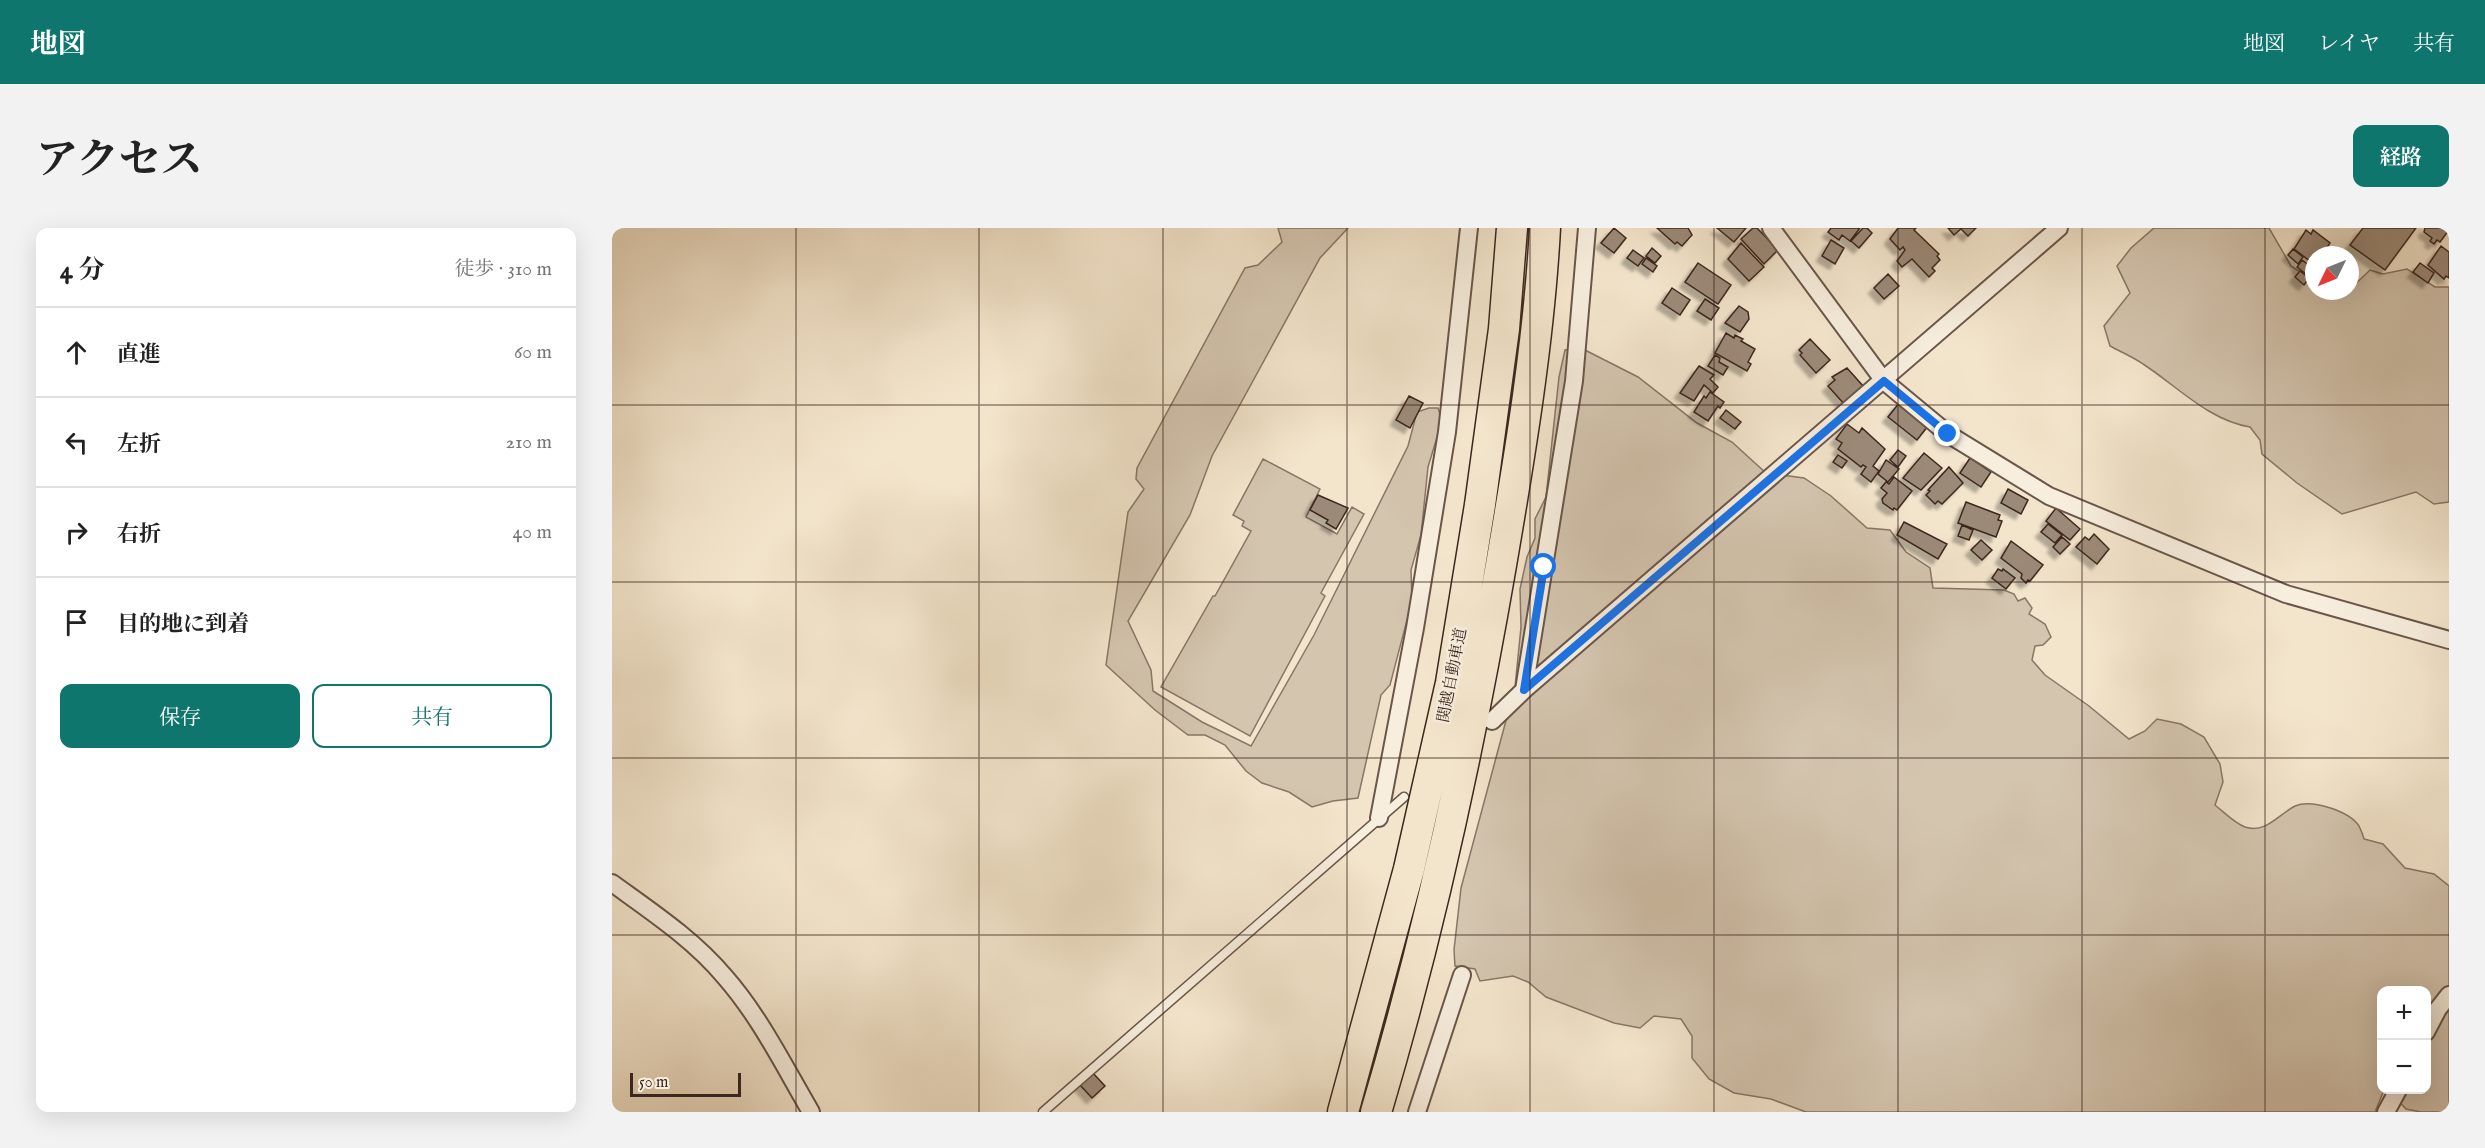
<!DOCTYPE html>
<html lang="ja">
<head>
<meta charset="utf-8">
<style>
	:root { --surface:#fff; --page:#f2f2f2; --text:#222; --muted:#767676; --line:#e0e0e0; --accent:#0f766e }
	body { margin:0; font-family:"IM FELL English","Noto Serif JP",serif; background:var(--page); color:var(--text) }
	.controls { position:absolute; right:18px; bottom:18px; display:grid; overflow:hidden; border-radius:12px; box-shadow:0 6px 24px #0002 }
	.controls button { width:54px; height:54px; display:grid; place-items:center; padding:0; border:0; border-bottom:2px solid var(--line); background:var(--surface); color:var(--text); font:30px sans-serif }
	.compass { position:absolute; left:1693px; top:18px; width:54px; height:54px; border-radius:50%; background:var(--surface); box-shadow:0 6px 24px #0002; rotate:227deg }
	.scale { position:absolute; left:18px; bottom:15px; width:111px; box-sizing:border-box; padding-left:6px; border:3px solid #3d271f; border-top:0; font-size:16px; line-height:21px; white-space:nowrap; color:#3d271f; -webkit-text-stroke:4px #f7eede; paint-order:stroke }
	.stop { position:absolute; width:18px; height:18px; margin:-14px; border:4px solid #1a73e8; border-radius:50%; background:#fff }
	.stop.end { background:#1a73e8; border-color:#fff; box-shadow:0 2px 6px #0008 }
	.list { margin:0; padding:0; list-style:none }
	h2 { display:flex; justify-content:space-between; align-items:center; height:78px; margin:0; padding:0 24px; font-size:26px }
	h2 small { font-size:20px; font-weight:400; color:var(--muted) }
	.list li { display:grid; grid-template-columns:39px 1fr auto; gap:18px; align-items:center; box-sizing:border-box; height:90px; padding:0 24px; border-top:2px solid var(--line) }
	.list b { display:block; font-size:22px; white-space:nowrap }
	.list em { font-size:20px; font-style:normal; color:var(--muted) }
	.actions { display:flex; gap:12px; padding:18px 24px }
	.actions a { flex:1; padding:14px 0; border:2px solid var(--accent); border-radius:12px; text-align:center; font-size:21px; color:var(--accent) }
	.actions .main { background:var(--accent); color:#fff }
	.icon { flex:none; width:33px; height:33px; fill:none; stroke:currentColor; stroke-width:2; stroke-linecap:round; stroke-linejoin:round }
	.map { position:relative; flex:none; width:1837px; height:884px; overflow:hidden; border-radius:12px }
	header { display:flex; align-items:center; gap:36px; box-sizing:border-box; height:84px; padding:0 30px; background:var(--accent); color:#fff }
	header strong { font-size:28px }
	nav { display:flex; gap:33px; margin-inline-start:auto; font-size:21px }
	.intro { display:flex; align-items:center; justify-content:space-between; box-sizing:border-box; height:144px; padding:0 36px }
	h1 { margin:0; font-size:42px }
	.button { padding:15px 27px; border-radius:12px; background:var(--accent); color:#fff; font-size:21px; font-weight:700 }
	main { display:flex; gap:36px; padding:0 36px }
	aside { flex:1; background:var(--surface); border-radius:12px; box-shadow:0 6px 24px #0002 }
	.map>svg:first-child { display:block }
	.green { fill:#d4c5af; stroke:#887667; stroke-width:1.5 }
	.building { fill:#9c8a79; stroke:#3d271f; stroke-width:1.5; filter:url(#shadow) }
	.lines { fill:none; stroke-linecap:round; stroke-linejoin:round }
	.lane-casing { stroke:#6a564a; stroke-width:11 }
	.street-casing { stroke:#6a564a; stroke-width:20 }
	.highway-casing { stroke:#3d271f; stroke-width:33 }
	.lane { stroke:#f7eede; stroke-width:8 }
	.street { stroke:#f7eede; stroke-width:16 }
	.highway { stroke:#f3e5cc; stroke-width:30 }
	.route { stroke:#1a73e8; stroke-width:8 }
	.grid { fill:none; stroke:#3d271f; stroke-width:1.5; stroke-opacity:0.55 }
	.labels { text-anchor:middle; stroke-width:5; stroke-linejoin:round; paint-order:stroke }
	.street-label { font-size:16px; fill:#3d271f; stroke:#f7eede }
</style>
</head>
<body>
<header>
<strong>地図</strong>
<nav><a>地図</a><a>レイヤ</a><a>共有</a></nav>
</header>
<div class="intro"><h1>アクセス</h1><a class="button">経路</a></div>
<main>
<aside>
<h2>4 分<small>徒歩 · 310 m</small></h2>
<ul class="list">
<li><svg class="icon" aria-label="ahead" viewBox="0 0 24 24"><path d="M12 20V5M6 11l6-6 6 6"/></svg><div><b>直進</b></div><em>60 m</em></li>
<li><svg class="icon" aria-label="left" viewBox="0 0 24 24"><path d="M17 20v-9H6M10 6l-5 5 5 5"/></svg><div><b>左折</b></div><em>210 m</em></li>
<li><svg class="icon" aria-label="right" viewBox="0 0 24 24"><path d="M7 20v-9h11M14 6l5 5-5 5"/></svg><div><b>右折</b></div><em>40 m</em></li>
<li><svg class="icon" aria-label="arrive" viewBox="0 0 24 24"><path d="M6 21V4h12l-3 4 3 4H6"/></svg><div><b>目的地に到着</b></div></li>
</ul>
<div class="actions"><a class="main">保存</a><a>共有</a></div>
</aside>
<div class="map">
<svg width="1837" height="884" viewBox="0 0 1837 884">
	<defs>
		<filter id="shadow"><feDropShadow dx="-5.5" dy="5.5" stdDeviation="1.5" flood-color="#0004"/></filter>
	</defs>
	<rect width="100%" height="100%" fill="#f3e5cc"/>
	<filter id="stains"><feTurbulence type="fractalNoise" baseFrequency=".00333" numOctaves="4"/><feColorMatrix values="0 0 0 0 .2 0 0 0 0 .09 0 0 0 0 .02 0 0 0 .5 -.17"/></filter>
	<radialGradient id="worn" r=".72"><stop offset=".6" stop-color="#630" stop-opacity="0"/><stop offset="1" stop-color="#630" stop-opacity=".3"/></radialGradient>
	<path class="green" d="M666,0H736L708,30L600,228L578,287L516,393L539,442L541,463L590,494L639,518L702,407L796,218L805,184L817,180H826L830,193L816,239L809,307L799,342L800,373L778,457L769,467L746,570L721,573L700,579L677,564L650,555L634,543L613,517L593,507H576L543,482L494,437L516,284L532,261L524,251L525,240L633,40L646,37L670,14Z
		M1542,0H1657L1679,38L1702,53V63L1734,65L1758,42L1771,46L1795,41L1823,59H1837V274L1822,276L1804,264L1730,286L1685,255L1650,226L1648,212L1638,199C1596,192 1565,158 1531,136C1521,129 1509,124 1498,118L1492,98L1518,65L1505,38L1519,20Z
		M969,120L1026,149L1085,195L1120,214L1154,245L1192,250L1219,268L1255,300L1278,302L1294,324L1318,340L1321,360L1392,362L1402,366L1406,373L1413,370L1420,380L1417,386L1433,396L1439,409L1431,417L1423,418L1420,432L1433,447L1477,478L1517,511L1533,503L1545,491L1569,496L1592,509L1608,536L1611,554L1603,577C1612,584 1622,595 1633,599C1654,606 1667,586 1683,578C1700,571 1737,583 1747,598C1749,602 1751,607 1752,611L1771,616L1793,640L1822,646L1837,658V884H1809L1794,881L1776,862H1814V762H1770V862H1772L1763,884H1194L1159,871L1122,865L1097,851L1080,830V808L1069,791L1042,788L1028,800L1002,795L934,769L916,754L901,748L868,753L863,741L843,738L842,722L849,660L903,459L909,399L908,361L915,329L923,310V291L934,269L947,149L953,122Z
		M651,231L708,261L694,289L725,306L740,279L752,286L709,365L713,368L638,508L549,459L601,368H603L639,303L630,298L632,293L621,287Z"/>
	<path class="building" d="M1002,0L1014,10L1002,25L989,15Z
		M1045,0H1076L1080,7L1070,18L1065,14L1063,16Z
		M1105,0H1134L1122,14Z
		M1141,0H1145L1166,22L1152,36L1129,11Z
		M1219,0H1248L1238,13L1230,7L1227,12L1216,4Z
		M1251,0H1255L1260,5L1247,20L1239,13Z
		M1286,0H1304L1302,2L1327,26L1325,28L1328,32L1320,40L1323,43L1317,49L1300,31L1290,39L1285,33L1293,22L1291,19L1288,22L1278,11Z
		M1336,0H1364L1356,8L1349,1L1342,7Z
		M1751,0H1804L1773,42L1738,17Z
		M1813,0H1836L1837,2L1828,14L1825,12L1822,16L1818,13L1820,10L1812,4Z
		M1694,2L1699,6L1701,2L1718,15L1714,21L1720,25L1702,27V36L1682,21Z
		M1219,12L1232,20L1223,36L1210,28Z
		M1129,15L1152,39L1137,53L1116,31Z
		M1829,18L1837,24V50L1834,48L1832,51L1816,37Z
		M1040,20L1049,28L1043,35L1034,28Z
		M1681,21L1691,29L1686,36L1676,27Z
		M1021,22L1032,30L1026,38L1015,30Z
		M1034,30L1045,38L1041,44L1030,36Z
		M1690,32L1699,39L1702,38V44L1698,49L1685,39Z
		M1086,35L1119,57L1106,76L1073,54Z
		M1808,35L1822,45L1816,55L1801,44Z
		M1688,43L1697,50L1692,57L1683,49Z
		M1276,46L1287,58L1272,71L1262,60Z
		M1060,60L1078,72L1068,87L1050,75Z
		M1093,71L1107,80L1099,92L1085,83Z
		M1127,78L1136,84L1137,91L1128,104L1113,95Z
		M1114,105L1122,110L1123,107L1131,111L1129,113L1143,121L1136,134L1139,136L1135,143L1103,125Z
		M1198,111L1218,132L1204,145L1188,127L1190,125L1187,122Z
		M1103,127L1108,130L1107,134L1116,139L1111,147L1096,138Z
		M1087,138L1102,147L1098,151L1106,159L1101,165L1092,157L1082,173L1068,165Z
		M1235,140L1252,159L1233,177L1216,158L1223,152L1220,149Z
		M1098,164L1112,174L1108,180L1106,178L1096,193L1082,184L1092,168L1094,170Z
		M797,168L811,175L798,200L784,192Z
		M1287,175L1316,198L1305,212L1276,189Z
		M1114,182L1129,194L1123,201L1108,190Z
		M1235,196L1247,205L1250,200L1273,221L1261,238L1267,243L1259,254L1249,246L1254,239L1251,237L1249,239L1226,221L1230,215L1224,211Z
		M1286,222L1294,228L1286,239L1278,232Z
		M1312,225L1330,240L1309,262L1291,250Z
		M1226,227L1235,233L1230,240L1221,234Z
		M1358,230L1379,244L1369,259L1348,245Z
		M1274,232L1287,241L1276,254L1266,246Z
		M1337,239L1351,255L1330,276L1326,273L1323,276L1314,267L1318,263L1316,262Z
		M1282,249L1300,263L1285,282L1282,280L1281,282L1271,275L1270,271L1275,265L1269,260L1274,254L1277,256Z
		M1396,261L1416,272L1409,286L1389,275Z
		M706,267L736,280L724,301L714,295L716,292L698,282Z
		M1354,274L1388,287L1386,292L1390,293L1384,309L1346,295Z
		M1444,280L1468,301L1458,312L1434,293Z
		M1292,294L1335,316L1326,331L1285,307Z
		M1436,296L1450,307L1443,315L1429,304Z
		M1350,297L1361,302L1357,312L1346,308Z
		M1482,306L1497,321L1485,336L1464,319L1473,309L1477,312Z
		M1450,309L1458,316L1448,326L1441,319Z
		M1369,312L1380,322L1370,332L1359,322Z
		M1399,313L1431,337L1418,353L1416,352L1414,355L1409,350L1410,346L1389,330Z
		M1386,341L1390,343L1391,341L1403,350L1394,361L1380,350Z
		M480,844L493,858L480,870L467,856Z"/>
	<g class="lines">
		<defs>
			<path id="lane" d="M431,884L792,569"/>
			<path id="street" d="M1159,0L1272,153L1336,206L1437,268L1674,366L1837,412
				M912,462L962,153L975,0
				M880,493L912,462L1447,0
				M767,590L803,400L835,204L857,0
				M0,655C40,684 81,711 113,749C148,789 172,838 199,884
				M1814,804L1826,781L1837,767
				M805,884L850,747
				M1774,884L1786,862"/>
			<path id="highway" d="M731,884L797,641L839,455L868,277L892,101L900,0
				M764,884C818,703 857,523 889,337C908,226 927,112 933,0"/>
		</defs>
		<use href="#lane" class="lane-casing"/>
		<use href="#street" class="street-casing"/>
		<use href="#highway" class="highway-casing"/>
		<use href="#lane" class="lane"/>
		<use href="#street" class="street"/>
		<use href="#highway" class="highway"/>
	</g>
	<g class="lines">
		<path class="route" d="M932,339L912,462L1272,153L1336,206"/>
	</g>
	<path class="grid" d="M184,0V884M367,0V884M551,0V884M735,0V884M918,0V884M1102,0V884M1286,0V884M1470,0V884M1653,0V884M0,177H1837M0,354H1837M0,530H1837M0,707H1837"/>
	<g class="labels">
		<g class="street-label">
			<text transform="translate(839 447) rotate(-79)" y="6">関越自動車道</text>
		</g>
	</g>
	<rect width="100%" height="100%" filter="url(#stains)"/>
	<rect width="100%" height="100%" fill="url(#worn)"/>
</svg>
<div class="controls">
<button>+</button>
<button>−</button>
</div>
<svg class="compass" viewBox="-18 -18 36 36"><path d="M0-13l5 13h-10z" fill="#e53935"/><path d="M0 13l5-13h-10z" fill="#767676"/></svg>
<div class="scale">50 m</div>
<div class="stop" style="left:932px;top:339px"></div>
<div class="stop end" style="left:1336px;top:206px"></div>
</div>
</main>
</body>
</html>
